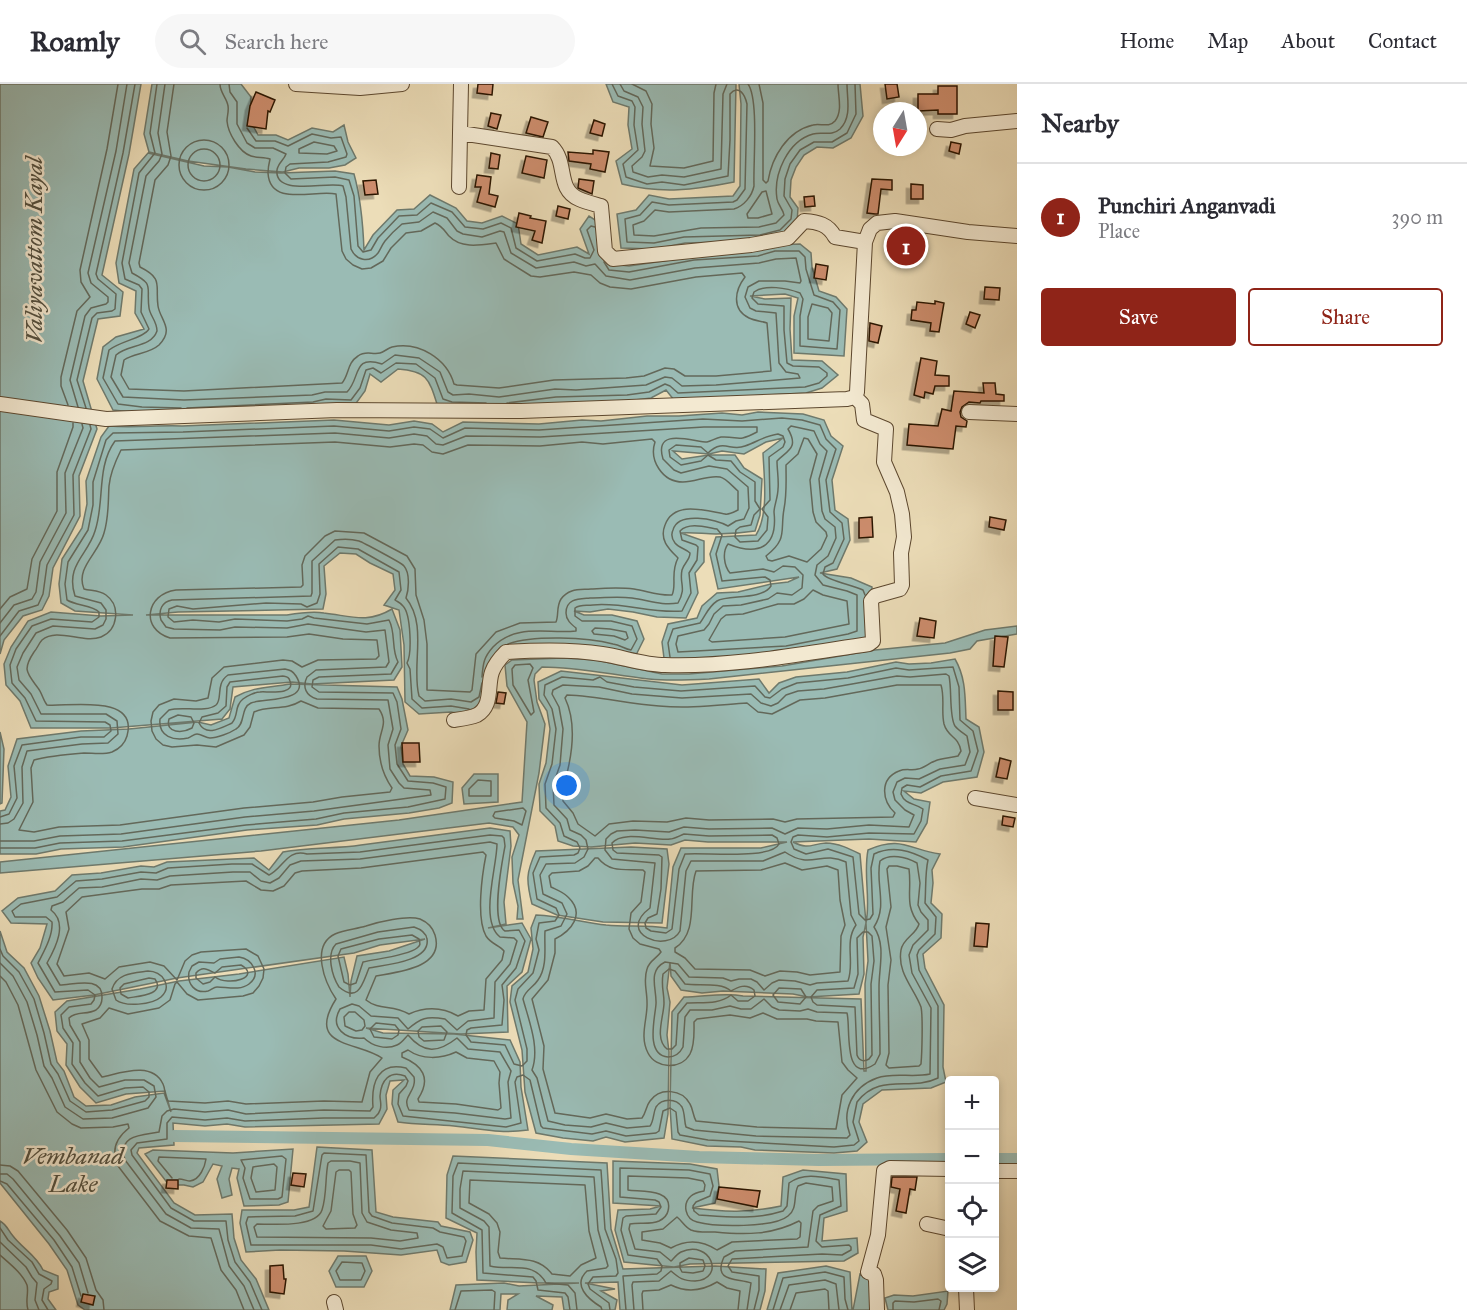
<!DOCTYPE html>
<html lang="en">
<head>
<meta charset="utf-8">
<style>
	:root { --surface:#fff; --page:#f7f7f7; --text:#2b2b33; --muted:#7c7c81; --line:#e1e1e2; --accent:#8f2418 }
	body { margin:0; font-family:"IM FELL Great Primer",serif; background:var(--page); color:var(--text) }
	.controls { position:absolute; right:18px; bottom:18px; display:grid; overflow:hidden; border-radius:6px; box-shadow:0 3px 9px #0003 }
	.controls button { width:54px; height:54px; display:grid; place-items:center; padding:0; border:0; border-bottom:2px solid var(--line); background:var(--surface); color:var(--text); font:30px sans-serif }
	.compass { position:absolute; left:873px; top:18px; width:54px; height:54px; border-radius:50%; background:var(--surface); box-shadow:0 3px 9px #0003; rotate:191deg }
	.you { position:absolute; left:567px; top:702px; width:21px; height:21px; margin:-15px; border:4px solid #fff; border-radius:50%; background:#1a73e8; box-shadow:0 0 0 9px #1a73e833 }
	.badge { display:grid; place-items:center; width:39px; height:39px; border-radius:50%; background:var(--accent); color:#fff; font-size:20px; font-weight:700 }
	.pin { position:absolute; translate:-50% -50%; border:3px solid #fff; box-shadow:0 2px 6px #0006 }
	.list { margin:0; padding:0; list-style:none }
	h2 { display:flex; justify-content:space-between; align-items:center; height:78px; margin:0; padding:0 24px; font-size:26px }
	h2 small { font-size:20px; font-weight:400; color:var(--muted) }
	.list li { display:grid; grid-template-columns:39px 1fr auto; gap:18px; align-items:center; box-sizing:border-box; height:108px; padding:0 24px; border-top:2px solid var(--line) }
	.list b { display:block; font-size:22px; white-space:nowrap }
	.list p { margin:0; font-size:20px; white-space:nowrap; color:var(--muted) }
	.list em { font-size:20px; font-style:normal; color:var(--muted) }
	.actions { display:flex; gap:12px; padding:18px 24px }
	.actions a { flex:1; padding:14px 0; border:2px solid var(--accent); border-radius:6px; text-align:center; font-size:21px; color:var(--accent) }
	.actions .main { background:var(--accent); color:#fff }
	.icon { flex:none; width:33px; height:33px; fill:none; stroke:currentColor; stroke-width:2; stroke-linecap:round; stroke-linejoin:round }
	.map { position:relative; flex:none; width:1017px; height:1226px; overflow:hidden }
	header { display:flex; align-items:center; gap:36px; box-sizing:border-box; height:84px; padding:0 30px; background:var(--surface); border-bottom:2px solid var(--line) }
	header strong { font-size:28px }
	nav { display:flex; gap:33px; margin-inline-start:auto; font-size:21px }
	.search { width:420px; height:54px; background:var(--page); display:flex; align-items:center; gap:15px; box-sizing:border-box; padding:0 21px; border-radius:33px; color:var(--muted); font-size:22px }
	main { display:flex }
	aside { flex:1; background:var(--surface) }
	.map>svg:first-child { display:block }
	.water { fill:#9abbb4; stroke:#6e796c; stroke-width:1.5 }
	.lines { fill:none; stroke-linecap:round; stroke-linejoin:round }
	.shore { stroke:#63685a; stroke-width:1.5 }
	.canal { stroke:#9abbb4; stroke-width:12 }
	.building { fill:#cd8d6d; stroke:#2c1500; stroke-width:1.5; filter:url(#shadow) }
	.minor-casing { stroke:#5c472e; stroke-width:16 }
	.minor { stroke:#f3e9d1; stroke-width:14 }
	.labels { text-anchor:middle; stroke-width:5; stroke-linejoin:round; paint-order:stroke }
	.water-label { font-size:24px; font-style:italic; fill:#524f3f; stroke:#f3e9d1 }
</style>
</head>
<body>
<header>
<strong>Roamly</strong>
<div class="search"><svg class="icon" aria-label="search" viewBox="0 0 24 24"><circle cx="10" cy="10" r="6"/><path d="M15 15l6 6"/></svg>Search here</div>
<nav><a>Home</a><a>Map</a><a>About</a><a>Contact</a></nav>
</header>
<main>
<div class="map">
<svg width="1017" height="1226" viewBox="0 0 1017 1226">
	<defs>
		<filter id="shadow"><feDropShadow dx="-4.5" dy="4.5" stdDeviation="0" flood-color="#0004"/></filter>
	</defs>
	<rect width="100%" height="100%" fill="#ecddb8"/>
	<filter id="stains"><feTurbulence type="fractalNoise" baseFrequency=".00333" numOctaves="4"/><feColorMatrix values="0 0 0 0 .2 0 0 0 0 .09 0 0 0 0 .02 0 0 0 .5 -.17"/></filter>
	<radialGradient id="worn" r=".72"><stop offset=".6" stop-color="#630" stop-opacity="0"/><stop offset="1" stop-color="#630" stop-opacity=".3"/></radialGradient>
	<path class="water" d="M0,0H141L129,70L102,191L123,208L120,232L98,235L83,297L97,345L79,392L80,432L53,484L49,512L42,526L23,532L4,556L0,570Z
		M152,0H241L251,13L250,36L258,51H276L288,56L312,44L333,48L344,41L348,58L356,74L345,81L329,84H299L283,88L246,85L188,77L149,68L144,50Z
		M606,0H736L734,98C694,106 662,110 622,100L616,77L632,65L628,41L629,23L613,18Z
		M739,0H860L863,32L851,54L833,64L817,63L804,71L796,83L791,96L790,113L798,124L797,139L783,151L761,157L685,159L655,165L621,164L617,130L636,126L649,111L669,115L733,112L740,102L741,20Z
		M148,69L204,82L228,83L255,88L281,89L335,87L354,90C361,115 363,140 364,166L373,151L397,126L414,125L430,111L456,124L467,137L482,139L502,132L518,140L521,160L538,171L577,163L589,170L580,145L589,132L603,141L611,180L629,182L774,161L800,160L811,169L812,183L819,207L836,213L847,225L844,272L794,269V232L798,214L785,210L750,212L765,215L791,214L790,245L792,276L822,277L838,291L822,304L806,309L674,316L666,306L651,314L627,317L556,319L518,322L437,320C429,294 426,287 398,285L381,298L370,290L365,307L354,322L141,329L113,326L97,295L103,263L116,253L144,245L135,229L136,207L119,199L116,179L134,85Z
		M758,328L803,330L824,336L831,352L843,362L832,396L835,426L848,435L850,456L837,485L820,489L851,494L872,503L870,558L665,582L662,558L668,540L697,534L702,522L717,509L738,508L771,500L788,498L799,493L718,505L710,470L716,453L756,451C769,430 764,393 763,369L783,354L766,358L744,370L722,367L709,370L673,367L682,375L709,371H735L744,384L762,395L760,431L755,447C742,449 729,450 716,450C704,450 693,448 681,449L704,457V478L695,489L698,509L686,534L657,533L633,528L608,525L590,528L574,527L584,531H612L637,537L644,555L634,575L510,565L496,595L474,632L451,628L419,630L405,618L404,561L399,526L384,521L395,506L393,490L370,479L356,470L340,469L324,482L326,510L323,525L178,528L146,531H287C299,529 311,527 324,529C351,532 367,540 392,525L400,546L402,583L394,596L312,600L292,598L233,603L230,625L222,635L111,644H31L20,617L6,601L4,580L11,563L28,537L51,528L101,532L133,531L75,527L61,519L59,500L62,475L82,444L87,420L86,397L101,353L109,342C134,344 158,341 182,342L334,336L389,341L414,337L432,340L443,348L463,338L539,340L582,336L601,337L647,332H679L722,329L742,331Z
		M1017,542V550L977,557L970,565L950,569L709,595C689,596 669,597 649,595C613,591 578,583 542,583L535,590L534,596L537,618L545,640L539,689L518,796L523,835H517L518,822L513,799L512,773L519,751L513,743L489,739L261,767L0,789V778L399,736L522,718L527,638L507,602L505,581L512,576L563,574L596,576L662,590H689L782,582L875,566L945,559L985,546Z
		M955,575C966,594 965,613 966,635L979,643L984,668L977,693L943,698L921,709L904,707L914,715L930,718L927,739L916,758L869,755L793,758C809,766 811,760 826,759C838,759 850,765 860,770L866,839C871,814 863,792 868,766C901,751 910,766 940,770L932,786L933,799L931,819L942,830L941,854L923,870L925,884L944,921L943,983L946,998L931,1004L882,1006L863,1020L859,1038L867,1058L857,1067L834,1069L755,1066L741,1063L707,1062L672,1055L670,1022L672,928L684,913C703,913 724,908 743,912L861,915L864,987H866L865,900L868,877L866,839L863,853L864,890L859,910L808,913L793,910L723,907L702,909L681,906L671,892L670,878L667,904L670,918L667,951L669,968L668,1030L664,1054L625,1058L606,1053L593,1057L563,1054L536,1049L525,1008L522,966L510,918L512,902L528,888L533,865L531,844L536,831C560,832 582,838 606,841C626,843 646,841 667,844L673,783L681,764H761L787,758H708L685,756L671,761L635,759L591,763L573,762L558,757L555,742L540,727L539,700L546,679L550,645L547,627L539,615L538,598L561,587L682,601L759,595L769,609L779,599L796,593L847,588L896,578L909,580L931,579Z
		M290,600L397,603L402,615L408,646L401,662L403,680L410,692L434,693L453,698L452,719L439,724L409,729L344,735L317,741L247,746L123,763L61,765L36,770H0V727L5,726L11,713L8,682L17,655L81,647L129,645L198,638L211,641L229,634L235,613C255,602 269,604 290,600Z
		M0,648L4,665L2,719L0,720Z
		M474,690H498V718L464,720L462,704Z
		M490,744L510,747L511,762L504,818L506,840L488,844L522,839L531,855L522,888L507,902L508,948L461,950L366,944L383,949L454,950L510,956L520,978L521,1003L528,1046C499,1050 483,1045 454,1042C435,1040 417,1041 398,1038L392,1020L393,1006L404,996L390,997L386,1011L387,1025L379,1040L245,1043L227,1040L205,1042L173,1039L174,1061L139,1064L137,1069L174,1119L195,1131L232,1130L234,1154L241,1176L256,1195L269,1226H85L78,1221L67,1186L49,1160L0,1099V847L7,868L24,884L39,912L50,947L57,978L64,987L74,1013L86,1022L111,1021L135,1013L164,1009L171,1028L165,1007L126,1010L96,1019L80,1003L66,981L67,960L57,947L55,928L67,917L140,905L179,897L239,890L344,873L348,890L350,913L351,897L357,872L389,867L425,855L380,861L354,869L177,894L94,911L53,916L38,894L31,879L40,864L47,840L11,839L2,827L18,814L55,807L72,791L101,789L141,782L154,783L167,778L254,774L269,786L283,768C309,763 335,765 361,761C404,755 447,750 490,744Z
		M631,763L667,765L669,780L662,839L603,838L557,831L532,820C526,796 526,789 536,767Z
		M317,1063L372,1066L376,1128L393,1133L438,1138L441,1142L470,1148L473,1156L466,1178L449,1181L441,1178L437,1166L401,1171L344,1167L280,1166L246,1168L240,1139L242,1126H294L309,1123Z
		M293,1065L288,1118L279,1121L244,1122L237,1094L239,1085L232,1084L229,1095L232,1111L222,1114L217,1095L222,1082L213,1080L203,1098L193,1103L184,1101H169L145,1070L153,1066L233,1069Z
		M453,1072L607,1079L611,1145L623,1185L715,1182L766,1185L765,1207L760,1226H620L618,1198L585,1199L615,1205L601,1207L617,1216L615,1226H564L562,1213L536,1212L553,1221L552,1226H507L508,1216L518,1210H501L500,1226H450L456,1201L504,1199L519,1202L579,1199H539L477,1196L476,1168L477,1149L446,1134L447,1091Z
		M613,1077L690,1080L717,1085L719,1102L715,1119L692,1124C724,1128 749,1129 781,1122L783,1093L803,1086L846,1090L847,1127L824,1134L822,1157L857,1154L858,1169L844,1177L690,1180L674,1183L624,1178L615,1146L618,1126L650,1125L661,1122L613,1119Z
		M0,1137C7,1141 8,1146 13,1152C23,1165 36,1171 43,1186L58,1192V1205L49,1208L48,1215L56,1226H0Z
		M338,1172H366L372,1187L364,1203H336L329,1187Z
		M826,1182L850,1188L852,1226H767L778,1189Z
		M860,1190L873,1196L870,1226H853Z
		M948,1207L947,1220L944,1226H888L885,1214L894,1211L913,1212Z"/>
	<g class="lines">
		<path class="shore" d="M157,0L150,49L155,69L139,89L122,179L125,195L139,201L142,205L141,228L149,245C144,254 120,257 109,266L103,294L118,320L142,323L181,324
			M165,0L158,49L162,70L159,77L146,92L129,179L132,189C155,201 146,202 149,224C150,232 157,237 157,247C151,264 128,260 116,271L111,293L123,313L184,316L312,311L325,308H347C361,294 352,270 382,280L395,271L419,274L440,288L448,308L453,311L469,310L499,313L555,305L576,306L646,301L665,293L672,294L682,302L716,301L800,294L798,290L786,288L779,279L776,229L756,227L750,224L745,213L748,203L759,197H785L800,199L801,197L796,174L776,175L759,179L695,184L630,196L606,192L595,180L586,182L574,178L536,184L511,169L504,148L500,147L482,153L463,150L457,147L447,134L433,128L419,138L402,140C396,145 390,151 385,157C382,161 380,166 378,169C369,180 356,176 351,165L346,113L343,102C328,97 274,113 277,86C278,79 284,76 286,70L273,64H255L247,59L237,40V18L230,8L229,0
			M174,0L167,48L171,72L168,81L155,96L139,179L140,183C164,195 155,201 158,222C160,236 175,245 159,261C149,270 134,269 124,276L121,291L129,305L184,307L342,299C349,291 347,279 358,272C366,266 372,271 380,269C384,268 388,264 392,263C419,257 447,275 454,300L457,301L499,304L554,296L626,294L644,292L665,284L674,285L685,292H716L771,287L767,239C762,237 755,237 749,234C731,225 735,206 745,193L742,189L696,193L631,205L610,203L600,199L591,191L574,188L540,193L531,192L504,175L496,159C481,161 461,165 449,152C444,146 442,142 435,139L421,147L406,149L391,164L383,177L371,184L362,185L353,181L346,175L342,167L336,110C316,105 270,124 268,89C268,84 269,79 270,75C264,73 257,74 251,72C239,68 228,49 227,37C227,32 229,27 228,22C227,14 220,9 220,0
			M612,0L618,12L632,17L635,23L634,41L638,66L623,80L626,93L647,100L662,98L684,101L728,92L730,56V10C739,0 745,11 747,20L745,105L737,116L733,118L669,121L652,118L640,131L625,135L627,158L654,159L684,153L760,151L780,146L791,135L792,126L784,112L785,95L790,80L800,66L814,58H832L847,49L856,30L855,0
			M620,0L624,7L638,13L643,23L642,40L645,67L642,73L632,82L633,88L648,93L662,91L684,93L721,85L723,10L727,0
			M632,0L646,7L652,20L651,40L654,64L650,82L684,84L713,77L714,9L716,0
			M748,0C759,15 753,80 754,102C752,112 744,122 734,125L669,128L655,126L644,137L633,141L634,151L654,152L701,144L759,143L776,139L784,131C783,125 778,121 777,115C773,90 788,57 813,50C823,47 831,53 840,45C852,33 847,15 847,0
			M759,0L763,19V96L766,99L768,97C772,73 787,47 813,41C820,39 829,44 835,37C843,27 838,12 838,0
			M247,44L256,57H275L288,62L312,50L331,54L341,53L347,70L346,73L328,78L290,80L286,83L285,89L291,95L335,93L349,96L354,112L358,162L363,168L371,166L378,154L399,132L417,131L431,119L452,128L465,143L483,145L501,139L511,144L516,164L537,177L575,170L585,174H590L594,166L587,146L591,142L595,143
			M179 81a25 25 0 1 1 50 0a25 25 0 1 1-50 0Z
			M314,58L334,62L337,67L327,70L299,69V65Z
			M188 81a16 16 0 1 1 32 0a16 16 0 1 1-32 0Z
			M766,107L772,130L758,134H748L747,130L762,108Z
			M812,220L828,224L832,229L829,257L808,255V233Z
			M507,319L556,313L627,311L649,308L665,300L670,302L678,309L805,303L819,299L827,292V289L819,283L793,282L787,279L784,246V222L758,220L752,214L754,208C765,200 787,204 800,209L803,215L800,232V262L837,265L840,226L833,218L814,211L806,185L805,173L799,167H775L758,172L694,176L629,188L609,186L604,178
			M68,321L61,302V293L77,227L90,213L81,198L80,186L107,65L118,0
			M78,323L70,296L85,232L91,224L106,220L108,218V213L91,199L88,189L116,67L127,0
			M86,324L77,296L92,234L97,229L112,227L115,225L116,210L98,195L96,190L123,69L135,0
			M187,324L313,318L326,315L351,316L360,304L366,286L373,284L381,289L396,279L416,280L435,294L443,315L452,318L486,319
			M791,342L814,347L820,360L827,367L819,395L822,427L825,435L835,443L836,454L828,472L817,481L815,491L823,501L847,507L857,511V547L848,550L786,562L678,568L676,560L678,552L704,546L709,540L714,530L723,522L741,521L768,515L777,509L792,511L802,504L803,491L795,483L783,482L774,488L763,485L730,489C724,482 722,468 728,460C758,472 778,464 774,428C774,422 778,413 778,405C779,396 777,386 777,377C788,366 799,364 788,345Z
			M778,350L783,352L785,358L783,363L769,373L770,416L762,425L768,433L767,446L758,457L740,458L735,453L736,446L740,443L751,441L754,431L760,425L755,417V398L740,388L731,377L716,376L708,371L701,377L681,381L670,373L669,366L676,361L701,363L708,369C724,354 730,368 745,362C757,358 764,352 778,350Z
			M804,354L808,355L817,370L810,396L813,428L816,438L826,448L827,452L821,465L807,478L789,472L772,477L768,476L766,472C788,455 780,447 784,425C787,410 786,397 786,381L798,370Z
			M652,355L655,358C649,376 662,398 683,398C696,398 707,391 720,393C726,394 733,403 738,407V426C734,428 729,431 725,430C706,427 674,416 665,441C659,456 669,465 678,474C670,489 677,501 672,511C659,512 647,507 634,505C619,503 606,504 591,505C579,506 569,504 561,515C556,523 559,531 556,538L520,539L496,548L476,570L472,606L470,608L427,606V560L424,536L416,511L415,485L407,472L364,449L335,447L325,452L305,472L302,481L303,501L301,503L176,506C146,510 140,545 170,554L287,553L309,550L343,555L377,556L379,572L376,575L318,576L302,583L292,577L283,576L224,583L212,594L208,614L196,617L174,615L159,621L153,628L151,637L152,647L156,655L163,661L172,663L197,661L216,663L244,651L250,643L254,628C269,621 285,627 301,617L318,624L379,625C389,640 379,647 379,662C379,679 383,691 392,704L390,708L342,713L313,718L244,724L120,741L59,743L34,748L19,746L33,718L31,684L34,676C45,673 72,670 84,669C93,669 103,671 112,668C119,665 125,659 127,652C139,609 68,623 47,621C43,616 42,609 38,604C27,589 22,586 34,568C37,565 39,559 42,556C57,543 83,560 101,553C118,546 121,522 106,511C99,506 91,507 84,505C75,484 99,469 104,449C109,433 108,418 109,402C110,391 116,376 121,366L335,358L390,363L414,360L423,361L432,368L443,370L468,361L540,362L582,358L603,360Z
			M813,506L823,511L847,517L849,540L785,553L712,558L709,556L721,535L726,531L743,530L778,520H794L804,515Z
			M0,525L10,513L27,505L32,475L57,427V388L73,343V339
			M0,539L14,521L32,515L36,508L40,478L66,429L65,389L83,344L82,340
			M595,544L610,545L626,548L628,554L625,556L614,552L594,550L592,547Z
			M0,552L19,527L38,521L43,510L47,481L74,431L73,391L91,345L90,341
			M508,560C533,551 587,553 613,560C620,561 625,565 631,566L637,555L632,542L611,537H582L575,532V524C581,520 586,522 593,521C624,518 652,530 682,527L691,509L689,489L697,476L698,463L696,461L682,456L680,447C689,438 705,443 717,445L722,451L716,470L722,497L765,493L770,496L771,502C761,517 728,510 717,517C708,523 706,531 700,539L673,545L668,559L670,573
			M530,580L533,584L528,596L534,628L531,631L513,601L512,585L515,581Z
			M285,585C290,586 293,587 296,592C313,619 262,614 251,619C240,624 246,639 236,645C230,649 217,654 210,654C206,654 201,650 197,650C194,650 191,653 188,654C174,657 158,653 160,635L169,626C182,622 206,629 216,621C223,615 215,600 228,591Z
			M946,590L949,592C952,605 949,633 955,642C958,646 963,649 967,652L970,668L965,681L940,685L919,695L905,694L897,698L893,708L895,716L905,726L914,731L909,743L869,741L827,745L798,744L785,750L772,744L709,745L684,743L669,748L635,746L617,747L611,750L606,755L605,766L612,775L655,779L650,824C615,850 668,870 680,847L686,787L691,777H763L785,768C811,786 821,766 846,778L851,831L856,841C844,858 855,878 848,897L817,899L810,901L795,897L779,896L772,899L764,906L757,898L751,895H739L731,897L723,894L689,893L678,880L665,878C647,887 657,905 656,920C655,934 645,971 668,973C675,973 680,969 683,963L685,933L690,926H712L730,922L741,925H751L764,915L772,923L779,926L800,927L808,925L817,928L847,929C851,943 842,1002 875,980L880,970C880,948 879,925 879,903C879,883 886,861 874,843C888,822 875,799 880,777C890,769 906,773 917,779L920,799L918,821L921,828L928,836V846L913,861L909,871L912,889L931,924L930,990C913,994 893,988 877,994C852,1003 841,1027 850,1051L847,1054L756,1052L694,1046L686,1043C684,1037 685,1029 682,1023C676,1014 662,1014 656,1023C653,1029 654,1037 650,1042L627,1044L606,1039L591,1043L565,1041L548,1037L537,994L532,986C540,964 529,937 523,915C525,906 533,904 538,896C548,882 544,862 545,847L561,842L567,830L562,819L543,810L540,791L546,780L575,779L584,773L588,765L586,756L581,751L570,746L567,735L554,721L553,701L560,681L563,645L559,623L552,610L553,606L563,601L599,603L632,610L682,614L751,610L761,619L771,622L778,619L786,611L798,607L824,605L897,592L910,593Z
			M283,592C287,593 289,593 290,597C296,612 266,607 260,608C255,608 247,612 243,615C234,622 239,631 232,639C221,644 206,653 199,639L202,633L218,629L226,622L227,603L230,598Z
			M897,601H941C945,614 941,627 944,640C948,654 958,651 961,667L958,672C951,674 942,674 935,677C929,679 924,684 918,685C912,687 906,684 899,687C879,695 882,717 895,729L893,733L797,735L785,738L773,735L709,736L686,734L667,738L633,737L609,740L595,752L578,740L573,729L563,717C562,705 565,697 568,685C573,663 575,635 565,614L567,611C599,612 628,620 659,622C689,625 718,621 747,619L758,628L772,630L800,616L825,614Z
			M178,631L191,633L194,639L192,644C183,649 165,650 169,635Z
			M478,696L491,697V712H469V705Z
			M523,724L526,727L522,741L514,737L495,734L493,732L495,728Z
			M0,733L9,730L17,714L14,682L22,661L81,653H104L111,647L110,641L105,638L36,637L25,614L12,599L10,581L16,565L32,542L51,535L92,538L99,533V528C92,521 77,522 67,516L65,500L68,478L88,446L93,421V398L106,356L113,349L183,348L334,342L389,347L414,343L430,345L443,354L465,344L539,346L703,335L742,337L782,334L802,336L820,341L826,355L836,365L826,396L830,428L842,439L844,455L833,479L825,483L823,490C828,497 853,501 863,506L865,511
			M0,740L8,739L14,735L23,719L22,683L27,667L82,660L108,659L118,650L117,637L106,630H41L31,610L19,596L17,583L23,569L36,549L53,542L95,545L103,541L106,535V526L101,519L75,512C65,481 88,471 95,447C105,418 96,383 115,357L335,349L389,354L414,350L427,352L436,360L443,361L466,352L540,353L704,343H757V348C736,359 740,352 721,353C716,354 711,357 707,358C694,358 653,342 663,375L674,386L681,389L709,382L727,385L748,403L749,424L744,435L736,437L728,442C716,435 678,427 673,446C671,450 672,455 675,459C679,464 686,465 690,469C690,476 684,479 682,486C679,500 687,503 678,519C662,522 648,516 632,514C617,512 605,514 590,514C580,515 566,514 566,529C566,536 571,540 576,544V547C547,550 516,539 493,563C484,573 483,579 482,593
			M684,750L709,752L772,751L777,754L779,760C771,776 704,768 685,770L679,785L672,845L666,849L651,847L646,844L645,839L648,834L657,830L661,805L662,773L659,771L617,769L613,766L612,759C623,746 654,757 670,755C674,755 679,752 684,750Z
			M0,757H34L60,752L121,750L245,733L314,727L431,711L430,706L404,704L399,699L390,685L388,661L393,645L388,616L317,615C306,612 302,603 307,593L316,586L386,583L389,578L385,546L366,548L308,540L287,544L235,543L220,546L174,545L166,543L161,536C158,526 162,518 172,516L311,512L312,509V477L335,456C342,455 352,455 359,457C362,458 402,479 404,482C410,489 409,505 406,514C428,541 411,582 419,612L425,617L451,615L471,618L479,613L482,599
			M0,764H35L60,759L122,757L246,741L316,735L344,729L408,723L445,715L446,703L433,699L408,697L397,680L395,661L401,645L397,618L393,609L319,608L312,603L313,596L319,593L391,590L398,578C391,565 396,549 389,536L367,540L314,534L308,532L302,535L287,537L235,535L219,538L193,536L174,538L168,533L169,525L177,522L193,525L266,519L301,520L307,523L317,519L320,510L319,480L338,463L358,465L399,488L401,506L395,516C398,518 401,519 403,522C411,530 412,570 407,579L410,585L412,615L422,624L451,622L469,625
			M483,768L486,771C482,791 476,834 486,852C491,860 499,861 504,867L502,876L486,895L484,926L469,927L458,932C442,923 425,923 409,930C392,920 380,927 366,916L376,892C397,888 445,884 435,851C433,844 427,838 420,835C407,831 378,838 366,842C356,845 344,846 335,850C310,862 325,899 336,915C305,964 358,957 382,974L370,988L362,1018L324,1017L246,1020L228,1017L205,1019L168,1017C164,1012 166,1006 163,1000C152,977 121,989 102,993L89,975V956L82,940L100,934L109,924L128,930L159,924L170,916L175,900L177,898L187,910L198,916L243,912L253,909L259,902L263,894L264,885L258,872L246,865L201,868L192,871L185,877L177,896L164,882L150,878L119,883L105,895L89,889L64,892L57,880L69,845L66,828L82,813L142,805H159L171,801L246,797L261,806L273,807L284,802L295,789L302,787L361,784Z
			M595,774H598C610,789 625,785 643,786L645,788L641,818L631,829L629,845L633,854L640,860L659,865L661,868C657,874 649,877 647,885C643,897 647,906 647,918C648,934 639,952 648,969C656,985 681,986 690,970C695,961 694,948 694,938L697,935L730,931L750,934L763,929L777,935H807L816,937L838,938L842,978L848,986L857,994L842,1011L836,1045L757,1043L696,1037C693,1032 693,1025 690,1020C682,1005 660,1003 650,1017C646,1022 646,1029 642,1034L627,1035L606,1030L590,1034L555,1029L543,985L544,962L532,915L548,896L555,869V855C571,847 586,830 568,813C563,808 557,806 551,803L549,792L552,789L579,787L588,782Z
			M785,779L802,786L827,782L838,786L840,816L845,841L841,852L840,888L810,891L797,888L780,887L765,892L750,886L695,885L685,874L675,868V864C700,848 687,811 696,787L761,786Z
			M889,782H897L909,785C912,808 904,821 919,840C916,851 903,854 901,866C897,889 914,904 921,923C923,932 922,969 921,980L919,982L889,984L886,981L889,969L888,901L891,876L886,843L891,823L887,785Z
			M414,843C420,845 426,848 427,855C431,878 383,881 369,884C363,898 359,920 339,903C332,892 326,870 336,860L378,848Z
			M863,848H868L872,852L874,877L871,900L872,971L869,975C864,978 859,977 857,971L855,923L817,921L813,918L811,913L817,906L854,904L858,890L857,854Z
			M412,851L419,855C420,860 421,861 417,864C407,872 375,875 363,878L356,899L350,901L344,898L338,872L341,865L379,855Z
			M0,865L3,872L19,888L34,915L44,949L51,980L58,990L70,1017L86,1028L112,1026L145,1017L149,1013V1008L143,1003L125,1004L98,1012L85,999L72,980L73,959L63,944L61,931L69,923L91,920L94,916L95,911L88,906L55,908L38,879C44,867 53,852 52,838L46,833H15L12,827L21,820L57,813L76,797L102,795L141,788L156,789L168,784L232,780H252L269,791C283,785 287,764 307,770L360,768L490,751L502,752L504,754L505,762C502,779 490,838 505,847L519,846L525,857L516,884L502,901L504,916L502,941L471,944L467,946L466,951L471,958L505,961L514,980L522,982L527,977V965L515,916L518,905L533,889L539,866L536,855L539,839L555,837L559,831L556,824L537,815L533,789L540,773L574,771L578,769L580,764L577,758L564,752L560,739L546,724L545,700L552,680L556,645L552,625L544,611L545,601L562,593L593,596L600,593L607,598L634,603L681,607L755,602L765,613L770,614L782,605L797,599L848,594L896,584L909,586L953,583L959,603L960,636L973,647L978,667L971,687L941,692L920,703L907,701L902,704L901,710C905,721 915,719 923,725L921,737L914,750L869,749L827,753L798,751L793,753L791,758L794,765L806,770L828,765L853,773L859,830L865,836L870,835L873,830L871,784L874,770C893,761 911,767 928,776C925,789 926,805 925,819L936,833L935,850L919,866L917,871L919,886L938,922V994C910,1008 880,988 857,1018L853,1038L859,1057L854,1061L834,1063L708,1056L680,1051L678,1048L676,1028L670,1024L663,1027L659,1047L656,1049L626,1052L606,1047L592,1050L543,1044L541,1042L530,996L523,991L517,993L515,998L521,1039L506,1043L403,1032L398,1020L399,1010L406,1002L408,997L405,992C390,986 381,996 380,1012C380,1017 382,1021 380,1026C379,1030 377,1031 374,1034H324L245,1037L227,1034L205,1036L172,1033L167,1039V1055L137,1059L131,1066L132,1071L171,1124L194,1137H226L228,1156L235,1178L250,1198L262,1226
			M239,873C252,875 262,890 249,900C240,907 227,903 217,903C214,903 211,906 208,907C195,910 187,900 189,888L192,882L199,878L214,879L220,875Z
			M0,879L13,892L27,918L37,951L44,982L52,994L65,1023L83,1035L112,1034L148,1024L156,1013L154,1002L144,996H125L99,1003L90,994L80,978V958L70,941L69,934C76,927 87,931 96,926C100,923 102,919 102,914C103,891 73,901 60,901L47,879C56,863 68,839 51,826L52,822L63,818L79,804L102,803L141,795L157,796L170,792L233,788H250L261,797L270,799L279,794L290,781L301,777L360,775L490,758L497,760C497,783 479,836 500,853L514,854L517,857L510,880L495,898L494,934L468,937L457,946L445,935C426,932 421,934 408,945L398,934L371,932L359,922L352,920L340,925C329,944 346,956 364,954C372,962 386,966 397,961C402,959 405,954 408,951C424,970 438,969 457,954L468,965L500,968L511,987L508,998L511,1034L505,1035L455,1029L409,1026C401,1012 417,1008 414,993L406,984C378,977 371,999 373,1023L370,1027L324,1026L246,1030L228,1026L205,1028L174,1025L167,1027L162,1032L159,1048C143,1051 117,1050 125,1076L166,1130L191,1144L219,1145L229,1182L244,1202L254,1226
			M241,881C262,893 229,903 215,893L210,898L203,900L196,894V889C203,881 208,886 215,889L222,883Z
			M669,885L675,887L685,900C699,902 721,898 731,907C738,903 746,899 754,906L755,912L748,917H738L731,911C719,921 702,918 687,919L678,930L676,961L672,965H667C654,955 664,932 664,919C664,907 661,903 663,890Z
			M148,887C162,887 173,902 161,913C152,921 125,923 116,916L112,905C117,889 134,889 148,887Z
			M0,892L6,898L18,921L36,986L57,1028L72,1040L81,1044L113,1043L128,1040L129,1044C116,1054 111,1067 118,1082L160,1137L189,1152L211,1154L221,1186L236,1206L244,1226
			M149,894L155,895C166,911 138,912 128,914L121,910L120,904L124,900Z
			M779,904L801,905L806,913L800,920L778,918L773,911Z
			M349,928H355L364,936L365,942L362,946L356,947L345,942L344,933Z
			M376,939L395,941L399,946L398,951L392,955L374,953L370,945Z
			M441,942L447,948L444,956L424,957L419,953L418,947L422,943Z
			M408,966C422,976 441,975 456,968L467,974L494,977L500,988L499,999L501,1024L498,1026L456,1020L419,1018L418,1015C432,994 422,981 402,973V969Z
			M324,1069L366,1071L369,1128L372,1132L392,1139L433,1144L440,1148L464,1153L466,1157L462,1172L447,1174L443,1163L437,1160L401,1165L371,1161H251L246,1139L248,1133L295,1132L313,1127L322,1071Z
			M282,1072L286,1075L282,1113L278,1115H250L243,1094L245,1084L241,1076Z
			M331,1077H350L360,1079L362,1129L367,1138L391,1146L417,1149L418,1154L400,1157L371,1154L257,1153L254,1143L257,1140C272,1140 316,1144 322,1126C327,1111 325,1094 328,1079Z
			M274,1080L277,1083L275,1106L256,1108L251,1094L253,1083Z
			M0,1081L10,1082L18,1087L67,1146L86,1174L96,1206L103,1216L104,1226
			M339,1086H349L351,1088L353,1130L357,1141L355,1144L326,1145L323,1142L331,1127L336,1088Z
			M0,1090H7L13,1095L60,1152L79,1179L88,1209
			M172,1094L158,1077L159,1073L206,1075C205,1082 200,1096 190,1097C187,1097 183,1095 179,1095
			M470,1096L585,1101L589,1147L596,1174L581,1181L570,1192L552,1190C538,1172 520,1176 500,1174L498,1168L500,1148L497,1139L489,1130L469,1119Z
			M0,1097L7,1100L54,1156L72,1183L81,1212
			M677,1133C682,1137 685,1143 691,1146C699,1149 707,1148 715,1148C745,1151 772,1151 799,1137L801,1139L800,1153L797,1155L732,1158L717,1166C702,1156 687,1155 671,1164L660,1159L642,1156V1148L663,1145Z
			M0,1144L8,1156L32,1178L39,1190L52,1197L51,1200L44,1205L42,1216L48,1226
			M0,1158L26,1183L32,1193L37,1199L35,1216L39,1226
			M0,1171C10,1180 22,1189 27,1201C29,1208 25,1217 28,1226
			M689,1174L703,1176L705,1182L703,1187L693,1189L682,1188L680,1184V1179Z
			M342,1178L362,1179L365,1187L361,1196H340L336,1187Z
			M455,1226L461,1207L492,1206L495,1208L494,1226
			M570,1226L568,1213L565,1209L538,1206L536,1197L533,1193L483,1189L482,1146L452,1129L453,1092L458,1079L601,1086L605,1145L616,1175L618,1189L616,1192L593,1193L588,1200L590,1205L609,1219L610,1226
			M577,1226L575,1209L568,1201L546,1199C533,1176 511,1187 490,1182L489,1143L484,1137L460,1124V1105L463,1087L594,1093L598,1146L608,1182L606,1184L587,1187C572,1201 588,1215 601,1223L602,1226
			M626,1226L623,1192L657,1190L661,1187L662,1182L657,1175L628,1171L621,1146L623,1134L626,1132L656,1130L661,1123L659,1118L655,1116L620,1113V1084L689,1086L710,1090L713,1102L710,1112L696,1118L693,1122L694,1127L699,1131C728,1133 755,1136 783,1127L787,1122L789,1099C804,1088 822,1093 839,1096L841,1122L820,1131L816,1157L822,1163L849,1161L851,1163V1166L842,1171L822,1170L732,1175L728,1182L732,1188L759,1192V1206L754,1226
			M634,1226L632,1201L633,1198L659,1197L671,1187C679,1194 683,1197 695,1197C726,1195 711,1155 681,1168C677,1170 674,1174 671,1177L660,1168L635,1165L629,1145L630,1140C639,1138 650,1141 659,1137C663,1135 667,1132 668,1127C674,1104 640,1108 628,1106V1092L688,1094L703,1097L705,1101L704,1107C699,1108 694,1109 691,1112C682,1120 685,1135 697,1138C715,1143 774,1144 788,1132C798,1125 793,1111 798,1102L806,1099L832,1103L833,1117L818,1122L813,1127L808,1163L735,1167L724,1173C712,1199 738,1194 751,1199L747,1226
			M643,1226L642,1210L643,1207L659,1206L671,1201C687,1209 702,1207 717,1198L727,1204L740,1207L738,1226
			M773,1226L783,1194L825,1188L844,1193L845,1215L848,1226
			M780,1226L789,1201L825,1196L836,1200L839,1226
			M790,1226L796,1209L825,1205L828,1207L829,1226
			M893,1226V1219L895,1217L914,1218L938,1215L941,1217L939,1226"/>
		<path class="canal" d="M174,1052L488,1056L571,1065L699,1073L819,1076L950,1075
			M994,1075H1017"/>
	</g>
	<path class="building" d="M478,0H493L492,11L477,9Z
		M885,0H897L899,13L887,15Z
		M938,2H957V30H938V26L918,27V10H938Z
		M256,8L275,16L270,28L268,27L266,45L247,42L250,22Z
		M491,29L501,31L497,45L488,42Z
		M531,33L548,38L543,53L526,49Z
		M594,36L605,40L602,52L590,49Z
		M951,58L961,60L959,70L949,67Z
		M593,66L609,68L605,88L590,85L591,80L569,77L568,68L593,70Z
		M491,69L500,71L498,85L489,84Z
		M526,72L547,76L544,94L522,89Z
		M477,91L491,93L489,110L498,112L495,123L477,118L481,103H475Z
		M579,95L594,97L592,110L578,104Z
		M872,95L892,96V106L881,105L878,130H875L867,129Z
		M376,96L378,110L365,111L363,97Z
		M911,100L923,101V115H911Z
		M814,112L815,122L805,123L804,113Z
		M558,122L570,125L568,135L556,132Z
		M519,129L531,132L530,134L546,137L542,159L532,156L535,147L516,143Z
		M900,154L913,156L911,171L898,169Z
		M816,180L828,182L826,196L814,194Z
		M985,203L1000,204L999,216L984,215Z
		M935,217L944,219L939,248L930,247L931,239L911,236L912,226H916L917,218L935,220Z
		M970,228L980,231L975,244L966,240Z
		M870,239L882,242L878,259L869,257Z
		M921,274L937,277L935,291L949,292V302H935L933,310L925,308L924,314L914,311Z
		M983,299H995L996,310L1004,311V317H981L980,319L969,318L962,323L960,328L961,333L967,337L966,343L956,342L953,365L907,361L909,340L938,342L942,325L951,327L954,307L984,309Z
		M872,433L873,453L859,454V434Z
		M990,433L1006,436L1004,446L989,443Z
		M920,534L936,537L934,554L917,552Z
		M995,552L1008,553L1004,583L993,582Z
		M998,607L1013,608V626H998Z
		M498,608L506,609L504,620L496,619Z
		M402,659H419L420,678H403Z
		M1000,674L1011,677L1007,695L996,693Z
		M1003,732L1015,734L1013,743L1002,741Z
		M976,839L989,840L987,863L974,862Z
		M293,1089L306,1090L304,1103L291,1101Z
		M892,1093H917L915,1106L910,1105L906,1129L896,1127L900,1105L891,1103Z
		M167,1096H178V1105L166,1104Z
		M719,1103L760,1107L757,1123L717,1115Z
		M283,1181L284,1195H286L284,1210L270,1208V1182Z
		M83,1210L95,1212L93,1221L81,1218Z"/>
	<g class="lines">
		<defs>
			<path id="minor" d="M296,0L360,4L402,0
				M461,0L460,49L552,63C568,79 556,105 579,115C586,118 594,120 601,122L605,167L613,175L751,161L788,154L804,137C818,138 828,140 835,153L865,158
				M937,45L951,46L965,42L1017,37
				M459,103L460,49
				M0,320L106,335L337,326L521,327L847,315L855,313L857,308L865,158L870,145L877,139L895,137L968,148L1017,152
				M969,328L1017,330
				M454,636C461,635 470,634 477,631C493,622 487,602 492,588C495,580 500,574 506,568C538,566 571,565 602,570C623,573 644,581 665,581C733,583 801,570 869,560L873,557L871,517L875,512L900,505L902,501L901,469L904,453L902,430L897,408L884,378L886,345L864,336L862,320L855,313
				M975,714L1017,721
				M994,1087H1017
				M927,1140L950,1145
				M966,1204L967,1226
				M334,1218L336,1226
				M877,1226L876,1196L874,1190L868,1188L878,1151L884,1087L890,1084L950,1085"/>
		</defs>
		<use href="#minor" class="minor-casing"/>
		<use href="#minor" class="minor"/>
	</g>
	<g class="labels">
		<g class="water-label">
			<text transform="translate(34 166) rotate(-90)" y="8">Valiyavattom Kayal</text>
			<text x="73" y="1080">Vembanad<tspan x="73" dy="28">Lake</tspan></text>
		</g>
	</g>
	<rect width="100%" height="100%" filter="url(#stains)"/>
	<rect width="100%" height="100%" fill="url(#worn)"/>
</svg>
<div class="controls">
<button>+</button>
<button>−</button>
<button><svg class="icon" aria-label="locate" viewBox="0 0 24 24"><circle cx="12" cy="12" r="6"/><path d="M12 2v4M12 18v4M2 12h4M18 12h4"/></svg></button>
<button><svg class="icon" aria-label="layers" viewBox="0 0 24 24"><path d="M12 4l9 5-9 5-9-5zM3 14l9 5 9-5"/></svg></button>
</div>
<svg class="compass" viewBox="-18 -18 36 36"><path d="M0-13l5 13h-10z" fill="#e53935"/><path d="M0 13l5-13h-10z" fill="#7c7c81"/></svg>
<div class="you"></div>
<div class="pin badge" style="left:906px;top:162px">1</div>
</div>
<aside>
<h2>Nearby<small></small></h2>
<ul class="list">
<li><span class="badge">1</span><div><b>Punchiri Anganvadi</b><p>Place</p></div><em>390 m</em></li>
</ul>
<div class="actions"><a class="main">Save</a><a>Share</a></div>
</aside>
</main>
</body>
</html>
